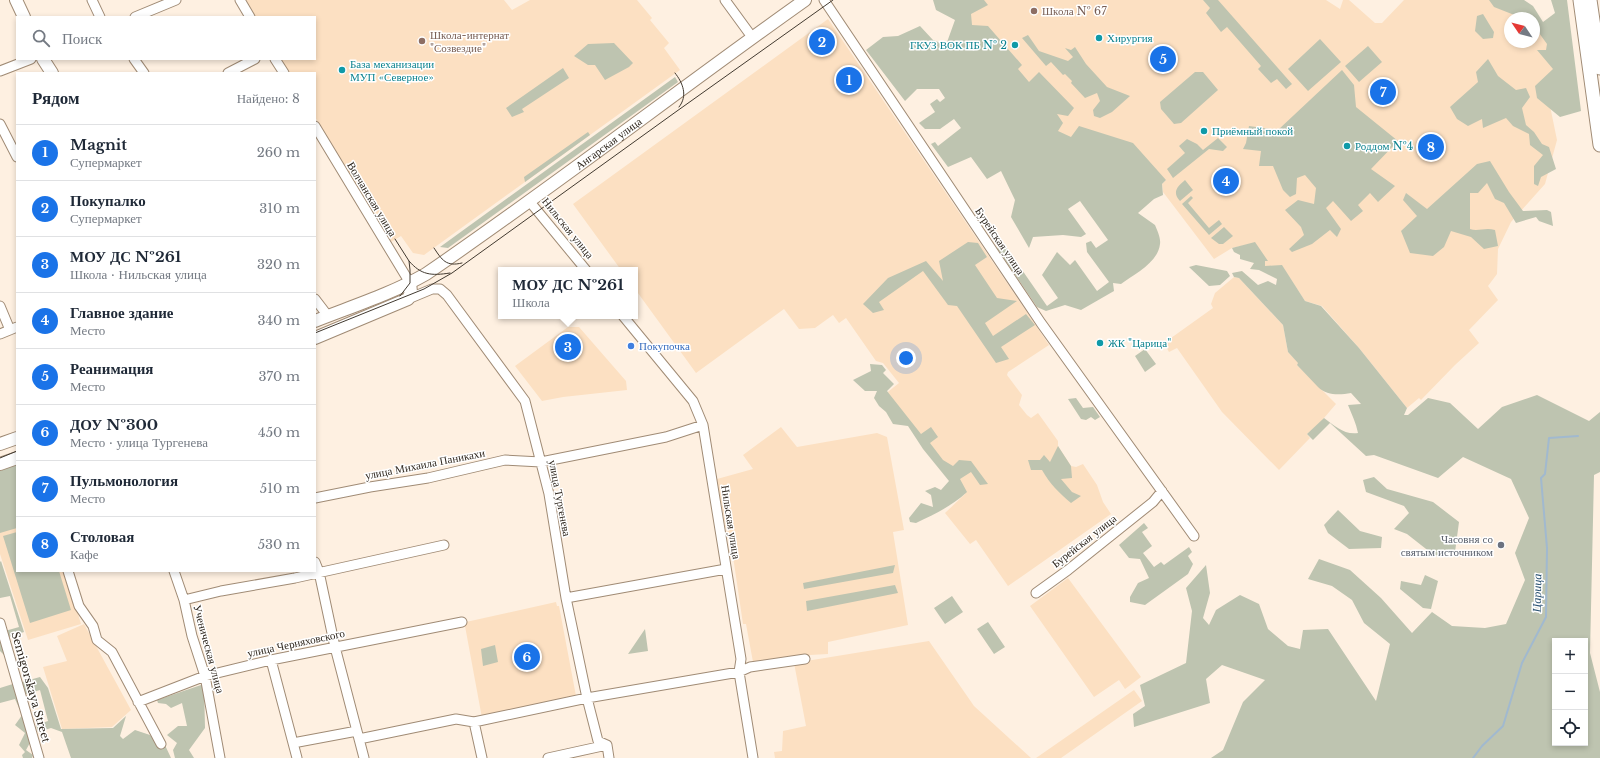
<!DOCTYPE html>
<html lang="ru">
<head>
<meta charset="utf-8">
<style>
	:root { --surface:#fff; --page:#f2f2f3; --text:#1f2937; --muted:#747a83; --line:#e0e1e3; --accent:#1a73e8 }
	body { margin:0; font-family:"Libre Baskerville",serif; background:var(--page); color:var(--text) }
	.controls { position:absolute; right:12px; bottom:12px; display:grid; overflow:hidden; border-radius:0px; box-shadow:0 2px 6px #0003 }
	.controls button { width:36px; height:36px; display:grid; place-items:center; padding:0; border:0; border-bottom:1px solid var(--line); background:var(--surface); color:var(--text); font:20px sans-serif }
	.compass { position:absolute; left:1504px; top:12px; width:36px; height:36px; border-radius:50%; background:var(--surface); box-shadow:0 2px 6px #0003; rotate:305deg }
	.you { position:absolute; left:906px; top:358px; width:14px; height:14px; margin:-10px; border:3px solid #fff; border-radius:50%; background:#1a73e8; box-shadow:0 0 0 6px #1a73e833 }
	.badge { display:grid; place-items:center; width:26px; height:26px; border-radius:50%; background:var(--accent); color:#fff; font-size:13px; font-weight:700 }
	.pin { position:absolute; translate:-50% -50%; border:2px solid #fff; box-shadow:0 1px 4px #0006 }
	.popup { position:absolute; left:498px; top:267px; width:140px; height:52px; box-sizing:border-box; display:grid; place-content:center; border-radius:0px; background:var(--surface); filter:drop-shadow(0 1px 3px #0005); font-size:13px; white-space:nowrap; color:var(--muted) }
	.popup b { font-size:15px; color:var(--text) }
	.popup::after { content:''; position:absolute; left:50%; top:100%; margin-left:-8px; border:8px solid transparent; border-top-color:var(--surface) }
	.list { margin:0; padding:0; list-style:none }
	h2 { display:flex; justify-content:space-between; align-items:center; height:52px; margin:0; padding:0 16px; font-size:17px }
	h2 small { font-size:13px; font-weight:400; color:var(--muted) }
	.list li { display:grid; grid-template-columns:26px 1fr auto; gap:12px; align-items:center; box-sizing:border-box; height:56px; padding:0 16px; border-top:1px solid var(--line) }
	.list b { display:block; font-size:15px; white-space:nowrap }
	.list p { margin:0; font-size:13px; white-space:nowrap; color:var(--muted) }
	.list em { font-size:13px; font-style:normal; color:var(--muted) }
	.icon { flex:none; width:22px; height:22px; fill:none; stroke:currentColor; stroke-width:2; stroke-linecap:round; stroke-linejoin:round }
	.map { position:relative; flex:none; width:1600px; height:758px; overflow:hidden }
	.search { position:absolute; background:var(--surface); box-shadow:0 2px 6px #0003; left:16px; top:16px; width:300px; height:44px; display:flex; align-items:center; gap:10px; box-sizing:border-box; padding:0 14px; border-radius:0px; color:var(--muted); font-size:15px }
	.panel { position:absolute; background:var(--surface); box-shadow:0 2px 6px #0003; left:16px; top:72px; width:300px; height:500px; border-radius:0px }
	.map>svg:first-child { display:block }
	.built { fill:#fce0c2; fill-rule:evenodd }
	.green { fill:#bec4b0; fill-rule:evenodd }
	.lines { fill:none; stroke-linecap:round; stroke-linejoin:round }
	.stream { stroke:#a1b9cf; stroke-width:2 }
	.minor-casing { stroke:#a08b75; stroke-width:11 }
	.major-casing { stroke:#a08b75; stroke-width:14 }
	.highway-casing { stroke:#a08b75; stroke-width:15 }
	.minor { stroke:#fff; stroke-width:9 }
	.major { stroke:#fff; stroke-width:12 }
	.highway { stroke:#fff; stroke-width:13 }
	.tram { stroke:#423a30; stroke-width:1 }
	.education-dot { fill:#8d6e63; stroke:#fff; stroke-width:1.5 }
	.culture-dot { fill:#0f9aa8; stroke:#fff; stroke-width:1.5 }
	.shop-dot { fill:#3f7fe0; stroke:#fff; stroke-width:1.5 }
	.worship-dot { fill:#6b7280; stroke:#fff; stroke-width:1.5 }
	.labels { text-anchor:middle; stroke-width:3; stroke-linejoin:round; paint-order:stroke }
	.education-label { font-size:11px; fill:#785e54; stroke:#fff; text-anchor:start }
	.culture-label { font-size:11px; fill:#0d838f; stroke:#fff; text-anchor:start }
	.street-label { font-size:11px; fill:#2d251c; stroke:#fff }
	.shop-label { font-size:11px; fill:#366cbe; stroke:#fff; text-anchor:start }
	.worship-label { font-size:11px; fill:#5b616d; stroke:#fff; text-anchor:end }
	.water-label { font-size:12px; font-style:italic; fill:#2a5273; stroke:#fff }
</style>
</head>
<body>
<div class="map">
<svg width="1600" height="758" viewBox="0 0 1600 758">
	<rect width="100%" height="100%" fill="#fef0e1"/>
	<path class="built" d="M246,0H504L512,10L530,0H637L652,18L650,20L669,43L664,48L680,70L424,255L413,253L401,236L391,242L315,117V73H288L280,59H315V17H255Z
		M962,0H1326L1340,9L1343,0H1349L1375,23H1382L1404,0H1519L1534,17L1562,38L1553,70L1549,101L1557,140L1545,184L1511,222L1498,249L1497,274L1488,286L1498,300L1469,330L1479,343L1455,365L1421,400L1419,398L1407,408L1359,348L1322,306L1305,301L1282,266H1265V260L1255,243L1232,248L1214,259L1163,192L1162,184L1166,180L1071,146L959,44ZM1510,18H1534V42H1510Z
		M828,19L1049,345L1008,372L1007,375L1022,395L1019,405L1027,415L1031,418L1038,413L1058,441V446L1071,466L1076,467L1083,464L1097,485L1103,502L1111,514L1008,586L976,540L970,544L945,513L965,494L884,395L899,383L883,363L876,361L846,318L839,323L833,315L815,328L799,329L784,309L696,373L635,289V270H621L573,204Z
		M1234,277L1239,278L1283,325L1288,352L1299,363L1297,365L1336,404L1318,425L1307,434L1310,438L1279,470L1222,412L1177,348L1169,352L1164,343L1213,308L1211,304L1215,293Z
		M568,327H579L626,381L627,390L563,397L542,401L515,366Z
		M781,427L797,447L877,433L887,437L904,530L893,532L908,625L828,642V654L792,656L753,662L746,624H743L734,563L725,525L717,479L753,469L743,455Z
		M17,464V571H65L81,624L28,640L0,554V471Z
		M1068,578L1141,677L1125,689L1119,680L1094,697L1030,606Z
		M556,602L557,606H559L576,696V700L511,709L508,714L482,718L465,626L466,622Z
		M84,624L131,710L112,727L62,729L43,667L67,661L57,636Z
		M929,641L974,706L1031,758H775L774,752L782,751L783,731L806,726L794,663Z
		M1134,690L1142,701L1061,758H1036Z"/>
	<path class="green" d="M933,0H984L988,5L971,14L972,25L988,26L1022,65L1018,69L1029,82L1039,72L1074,108L1068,116L1057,114L1063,123L1058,131L1071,137L1079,126L1133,143L1166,180L1162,184L1163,195L1154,199L1138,213L1155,225C1157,230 1161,238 1160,244C1158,263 1134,274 1121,284L1113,283L1114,291L1081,310L1065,305L1046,311L1037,307L997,248L1004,244L1047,306L1058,298L1042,275L1057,252L1070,265L1075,260L1097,291L1109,282L1087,252L1086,243L1091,241L1096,248L1108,240L1080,201L1068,209L1086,234L1081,237L1063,235L1033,237L1029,248L1011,217L1015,200L1001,171L987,179L971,157L948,167L931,144L935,142L938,146L961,128L954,119L940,129H925L919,123L935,112L930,104L937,99L940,102L945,98L939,89H917L905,101L866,50L883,37L898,36L920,26L933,40L946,45L955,20L936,10Z
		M1203,0H1218L1292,84L1286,89L1277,79L1271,83L1258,69L1261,66L1227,27L1221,32L1206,13L1210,8Z
		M1489,0H1524L1533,6L1543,22L1555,13L1551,0H1567L1581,111L1560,117L1537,98L1535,86L1553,69L1537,50H1546L1547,44L1534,26V18H1522L1494,7Z
		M1483,14L1494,32L1493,38L1483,39L1475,31L1477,16Z
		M1028,35L1039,51L1068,61L1073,57L1065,48L1071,50L1075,47L1086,64L1107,87L1130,96L1112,112L1100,118L1094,116L1093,110L1100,101L1097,93L1085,98L1071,83L1072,81L1065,74L1063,75L1051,62L1046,66L1022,38Z
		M1320,39L1341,62L1308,91L1288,69Z
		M614,43L633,63L629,67L605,80L595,65H588L574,56L588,44Z
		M1368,46L1382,62L1359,82L1345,66Z
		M1488,59L1498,76L1516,90L1526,88L1530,97L1522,108L1526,125L1534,132L1542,144L1549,147L1556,169L1541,177L1538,186L1534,184V166L1543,155L1530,145L1529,134L1513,126L1506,118L1483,128L1482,119L1468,126L1457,119L1450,107L1478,82L1476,72Z
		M563,68L569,78L522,109L524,112L512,117L506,108Z
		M1342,70L1354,85L1356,107L1398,141L1371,169L1395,186L1378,202L1370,193L1358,205L1363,211L1351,221L1333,201L1326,208L1341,229L1337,237L1330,230L1312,244L1292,252L1289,249L1304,235L1301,227L1285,210L1298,200L1314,204L1316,188L1305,175L1297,178L1296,194L1290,197L1283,190L1273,166H1259L1261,151L1243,149L1246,143L1249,126L1278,130Z
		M1195,72H1203L1218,90L1181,123L1174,124L1161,109L1160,102Z
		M675,77L678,82L448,248L440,247Z
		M588,132L590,135L525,182L524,177Z
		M1218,138L1227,147L1223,151L1209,149L1173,178L1167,169L1185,153L1179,146L1187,139L1197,144L1203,150Z
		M1490,161L1509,192L1523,211L1547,210L1551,212L1553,226L1539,221L1536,217L1516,223L1504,203L1495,199L1487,183L1478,193H1470V229C1478,232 1485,227 1495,230L1498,246L1484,249L1471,237L1451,231L1444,247L1433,256L1410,253L1401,231L1417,216L1403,200L1406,193L1427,209L1477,164Z
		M1185,180L1193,190L1180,201C1172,192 1177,187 1185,180Z
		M1191,196L1193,198L1188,203L1209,228L1219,220L1222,224L1209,235L1182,204Z
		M1224,227L1233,236L1223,244H1219L1211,238Z
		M968,242L978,243L987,257L975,265L997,298L1017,301L985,323L993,336L1026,314L1035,325L1001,347L1009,359L996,363L957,306L948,305L923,271L879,302L884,310L873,313L863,304L888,278L926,261L943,281L939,261Z
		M1255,242L1268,261H1265V266L1282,265L1305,301L1321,306L1359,348L1407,408L1404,415H1408L1428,398L1450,403L1478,429L1502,407L1537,395L1589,421L1600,412V472L1594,475L1590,653L1600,692V758H1211L1223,750L1243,702L1265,680L1222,665L1206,679L1210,703L1134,727L1133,714L1145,706L1140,685L1186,663L1192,611L1186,588L1206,565L1210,593L1203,618L1209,625L1216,610L1240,595L1259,604L1268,629L1288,646L1300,649L1303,630L1328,629L1376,701L1390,644L1364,623L1352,600L1332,586L1308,579L1319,559L1350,570L1381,598L1412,633L1432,612L1452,626L1485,628L1506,624L1525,580L1515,553L1529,518L1511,479L1463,457L1438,478L1374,455L1366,456L1330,423L1313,440L1307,434L1324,418C1335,426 1344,435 1358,433C1356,423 1352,415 1348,405L1361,404L1351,393C1340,395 1327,396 1318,387L1297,365L1298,363L1288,352L1283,325L1239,278L1234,277L1232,273L1242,271L1258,285L1268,281L1276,285L1277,279L1259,270L1250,269L1254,263L1240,259V255L1234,252L1232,248ZM1555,641H1585V743H1555Z
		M1196,265L1227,271L1230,276L1220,285L1209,286L1189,267Z
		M1145,349L1156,364L1145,372L1135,356Z
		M870,364L882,365L886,370L883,373L894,384L887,391L921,434L931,427L938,437L930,443L943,460L953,466L959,460L971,461L988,484L980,485L971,472L960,479L967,492C952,506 935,514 916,523L910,522L909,518L921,503L933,507L931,495L925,491L935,487L941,490L949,481L923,449L908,426L893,424L886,412L879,406L874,398L877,391H865L853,380L871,371Z
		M1076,398L1083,408L1093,407L1100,417L1095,420L1091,417L1086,420L1081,419L1068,399Z
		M1058,446L1071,466L1072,478L1061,479L1072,492L1081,496L1071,503C1059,493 1050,484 1042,470H1031L1028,460H1040L1044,455L1050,462Z
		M17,464V528L0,533V471Z
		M1374,477L1387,489L1433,502L1459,522L1455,552L1435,556L1407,534L1394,529L1409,513L1404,506L1366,492L1363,480Z
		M1338,510L1360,531L1382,537L1381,548L1349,549L1328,533L1324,525Z
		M1144,523L1148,528L1142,532L1152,546L1143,553L1154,567L1161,562L1164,565L1189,547L1192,552L1188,556L1193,564L1188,574L1145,605L1130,602V597L1138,583L1149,578L1140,559L1129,558L1119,545Z
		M17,532V571H59L71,610L30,623L3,536Z
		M1,561L24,632L9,637L13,657L4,655L0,651V634L5,631L19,627L10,596L0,598V562Z
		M895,565L893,573L804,589L803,583Z
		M1425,575L1438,581L1431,609L1423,608L1400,589L1401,581L1421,585Z
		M895,585L898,593L807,611L806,601Z
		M952,596L963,612L945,624L934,608Z
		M988,622L1005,647L994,654L977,629Z
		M645,629L648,651L628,654Z
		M495,645L498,662L483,666L481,649Z
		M40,677L48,688L61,729L113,728L126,716L120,736L123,739L135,730L150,735L158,744L164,743L171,758H71L62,732L51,728L38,732L36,725L48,721L40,690L26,694L27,705L19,708L15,699L0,703V688L16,683L22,686V682Z
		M204,684L205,728L189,750L194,758H175L173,750L177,743L167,735L178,726H187L182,703L171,708L166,704L158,703L157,700Z
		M25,711L32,739L26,750L33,755L32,758H23L22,755L25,752L19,745L25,733L15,725Z"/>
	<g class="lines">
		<path class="stream" d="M1473,758L1482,746L1503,726L1522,663L1546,617L1547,548L1541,478L1545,474L1549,438L1578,436"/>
		<defs>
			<path id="minor" d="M92,0L100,17
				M240,0L250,17
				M725,0L752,37
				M824,0L1041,323L1194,536
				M135,17L176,0
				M134,59L144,73
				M275,59L284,73
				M0,71L31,59
				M228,73L255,59
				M0,124L17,157
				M315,126L410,283
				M530,202L586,270
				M315,299L328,316
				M408,299L432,289H440L447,295L525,401L549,494L566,598L587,698L598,741L607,745L609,758
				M0,306L10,330
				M623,316L693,401L703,425L741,659L739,672L753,758
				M0,334L17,327
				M315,498L370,487L428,478L505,460L541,462L666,437L703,425
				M315,562L319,572L335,647L364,758
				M68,571L79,606L93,626L97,640L112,652L161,744
				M174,571L184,600L192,636L205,676L220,758
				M1036,593L1068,570L1153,502L1162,491
				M566,598L726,569
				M184,600L221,591L295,578L444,545
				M0,623L39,758
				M271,660L297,758
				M138,702L205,676L271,660L462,622
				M474,722L482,758
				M359,739L456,719L474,722L587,698L739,672L750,667L805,659
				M293,743L357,731
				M548,758L607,745"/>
			<g id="major">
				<path d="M16,0L24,17"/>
				<path d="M43,59L52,73"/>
				<path id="s1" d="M315,321C353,306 391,294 426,274C555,186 678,90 805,0"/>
				<path d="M315,338L408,299L411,292L410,283"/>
				<path d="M0,444L17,438"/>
				<path d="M0,464L17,458"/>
			</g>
			<path id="highway" d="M1580,0L1600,145
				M1590,0L1600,68"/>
		</defs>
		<use href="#minor" class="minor-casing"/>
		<use href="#major" class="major-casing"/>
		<use href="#highway" class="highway-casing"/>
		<use href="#minor" class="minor"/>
		<use href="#major" class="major"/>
		<use href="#highway" class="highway"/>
		<path class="tram" d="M675,73C683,83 688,96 679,107
			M395,239L409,261L410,270V283L400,296
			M434,248C442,260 446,267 462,263
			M409,261C421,275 431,276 450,273
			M315,333L424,289L452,273L677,111L833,0
			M0,458L17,451"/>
	</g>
	<g class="education-dot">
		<circle cx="1034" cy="11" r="4"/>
		<circle cx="422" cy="41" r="4"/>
	</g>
	<g class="culture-dot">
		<circle cx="1099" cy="38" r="4"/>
		<circle cx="1015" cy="45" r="4"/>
		<circle cx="342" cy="70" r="4"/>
		<circle cx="1204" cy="131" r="4"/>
		<circle cx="1347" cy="146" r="4"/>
		<circle cx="1100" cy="343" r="4"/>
	</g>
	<circle class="shop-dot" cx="631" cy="346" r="4"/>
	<circle class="worship-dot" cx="1501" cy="545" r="4"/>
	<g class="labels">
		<g class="education-label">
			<text x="1042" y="15">Школа № 67</text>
			<text x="430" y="39">Школа-интернат<tspan x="430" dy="13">"Созвездие"</tspan></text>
		</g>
		<g class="culture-label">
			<text x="1107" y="42">Хирургия</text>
			<text x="1007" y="49" text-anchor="end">ГКУЗ ВОК ПБ № 2</text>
			<text x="350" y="68">База механизации<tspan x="350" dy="13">МУП «Северное»</tspan></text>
			<text x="1212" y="135">Приёмный покой</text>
			<text x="1355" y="150">Роддом №4</text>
			<text x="1108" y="347">ЖК "Царица"</text>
		</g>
		<g class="street-label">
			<text dy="4" stroke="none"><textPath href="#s1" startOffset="345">Ангарская улица</textPath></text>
			<text transform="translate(372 199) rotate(59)" y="4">Волчанская улица</text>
			<text transform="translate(568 228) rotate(51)" y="4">Нильская улица</text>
			<text transform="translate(1000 241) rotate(56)" y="4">Бурейская улица</text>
			<text transform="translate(425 464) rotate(-11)" y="4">улица Михаила Паникахи</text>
			<text transform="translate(560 498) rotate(79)" y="4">улица Тургенева</text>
			<text transform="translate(731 522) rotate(81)" y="4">Нильская улица</text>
			<text transform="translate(1084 541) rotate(-38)" y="4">Бурейская улица</text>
			<text transform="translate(296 643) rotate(-12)" y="4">улица Черняховского</text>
			<text transform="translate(209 649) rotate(75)" y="4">Ученическая улица</text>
			<text transform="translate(31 687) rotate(74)" y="4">Semigorskaya Street</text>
		</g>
		<g class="shop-label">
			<text x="639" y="350">Покупочка</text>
		</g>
		<g class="worship-label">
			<text x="1493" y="543">Часовня со<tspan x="1493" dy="13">святым источником</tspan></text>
		</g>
		<g class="water-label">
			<text transform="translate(1537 593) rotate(-89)" y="4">Царица</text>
		</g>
	</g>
</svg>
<div class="controls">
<button>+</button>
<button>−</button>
<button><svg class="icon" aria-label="locate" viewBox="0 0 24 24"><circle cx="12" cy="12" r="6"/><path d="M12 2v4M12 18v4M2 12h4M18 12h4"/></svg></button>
</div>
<svg class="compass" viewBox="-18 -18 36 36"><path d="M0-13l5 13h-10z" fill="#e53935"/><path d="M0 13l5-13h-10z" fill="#747a83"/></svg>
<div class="you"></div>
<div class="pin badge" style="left:849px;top:80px">1</div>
<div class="pin badge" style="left:822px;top:42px">2</div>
<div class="pin badge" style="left:568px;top:347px">3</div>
<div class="popup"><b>МОУ ДС №261</b>Школа</div>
<div class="pin badge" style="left:1226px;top:181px">4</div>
<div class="pin badge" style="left:1163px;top:59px">5</div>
<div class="pin badge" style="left:527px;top:657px">6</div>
<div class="pin badge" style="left:1383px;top:92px">7</div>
<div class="pin badge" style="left:1431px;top:147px">8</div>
<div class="search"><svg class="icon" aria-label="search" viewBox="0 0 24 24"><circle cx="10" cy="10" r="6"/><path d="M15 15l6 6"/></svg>Поиск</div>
<section class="panel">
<h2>Рядом<small>Найдено: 8</small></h2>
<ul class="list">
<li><span class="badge">1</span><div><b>Magnit</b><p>Супермаркет</p></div><em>260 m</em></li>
<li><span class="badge">2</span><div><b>Покупалко</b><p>Супермаркет</p></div><em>310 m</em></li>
<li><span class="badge">3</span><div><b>МОУ ДС №261</b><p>Школа · Нильская улица</p></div><em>320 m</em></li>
<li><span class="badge">4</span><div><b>Главное здание</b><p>Место</p></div><em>340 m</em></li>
<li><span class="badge">5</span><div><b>Реанимация</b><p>Место</p></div><em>370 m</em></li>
<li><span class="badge">6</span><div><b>ДОУ №300</b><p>Место · улица Тургенева</p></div><em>450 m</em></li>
<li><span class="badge">7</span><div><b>Пульмонология</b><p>Место</p></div><em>510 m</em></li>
<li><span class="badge">8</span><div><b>Столовая</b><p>Кафе</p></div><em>530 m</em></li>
</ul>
</section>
</div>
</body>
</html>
